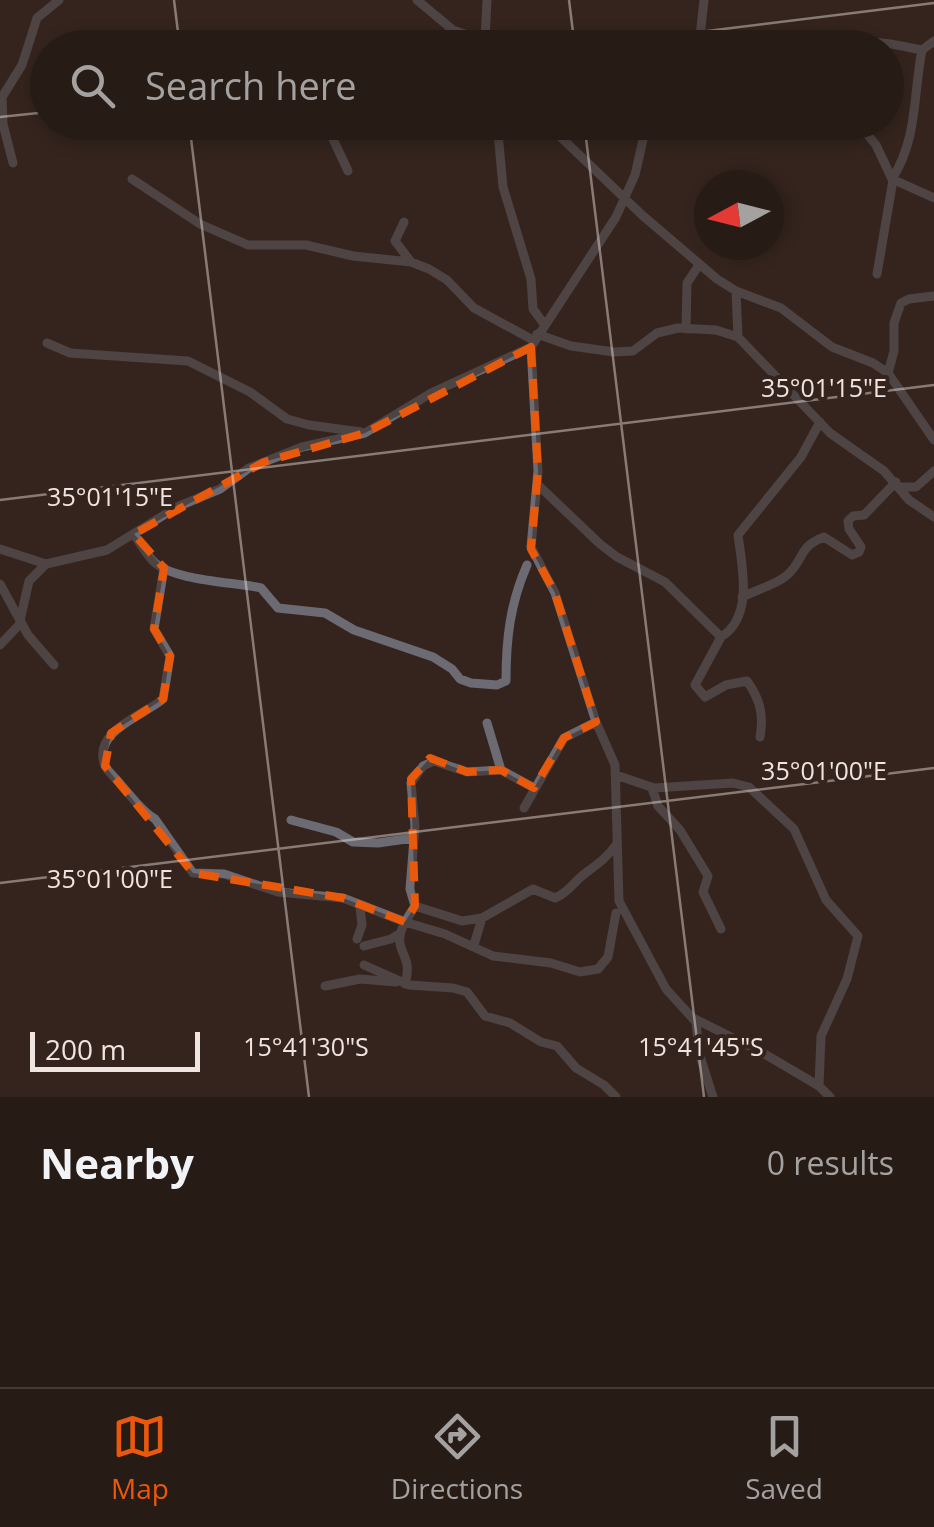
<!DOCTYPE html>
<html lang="en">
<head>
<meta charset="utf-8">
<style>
	:root { --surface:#271b16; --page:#2f241f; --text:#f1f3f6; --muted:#a4a1a1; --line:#433935; --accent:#ea580c }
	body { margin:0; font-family:"Open Sans",sans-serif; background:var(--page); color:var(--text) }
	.compass { position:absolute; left:694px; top:170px; width:90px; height:90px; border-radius:50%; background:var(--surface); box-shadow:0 5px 15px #0003; rotate:263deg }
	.scale { position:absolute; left:30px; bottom:25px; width:170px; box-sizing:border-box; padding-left:10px; border:5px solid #efe4df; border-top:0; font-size:28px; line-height:35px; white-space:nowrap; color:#efe4df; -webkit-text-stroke:8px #34241d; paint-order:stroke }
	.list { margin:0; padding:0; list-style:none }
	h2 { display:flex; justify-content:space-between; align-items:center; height:130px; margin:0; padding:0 40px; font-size:42px }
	h2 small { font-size:32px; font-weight:400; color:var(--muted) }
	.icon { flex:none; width:55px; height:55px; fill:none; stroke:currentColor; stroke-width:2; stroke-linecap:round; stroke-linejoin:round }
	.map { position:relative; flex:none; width:934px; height:1097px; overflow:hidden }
	.search { position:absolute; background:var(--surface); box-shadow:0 5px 15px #0003; left:30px; right:30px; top:30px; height:110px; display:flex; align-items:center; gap:25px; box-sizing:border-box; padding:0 35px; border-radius:55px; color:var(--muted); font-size:38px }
	.sheet { height:290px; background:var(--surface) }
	nav { display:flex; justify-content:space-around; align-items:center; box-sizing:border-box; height:140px; border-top:2px solid var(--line); background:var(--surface); font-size:28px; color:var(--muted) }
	nav a { display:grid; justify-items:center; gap:5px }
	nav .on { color:var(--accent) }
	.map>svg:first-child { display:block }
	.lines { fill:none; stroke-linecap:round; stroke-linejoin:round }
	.minor { stroke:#6c6a72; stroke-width:9 }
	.marked { fill:none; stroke:#e8590c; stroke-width:8; stroke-dasharray:20 12; stroke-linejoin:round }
	.ticks { fill:none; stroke:#efe4df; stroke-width:2.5; stroke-opacity:0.45 }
	.ticks-label { font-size:25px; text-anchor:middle; fill:#efe4df; stroke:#34241d; stroke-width:8; stroke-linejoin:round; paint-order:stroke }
</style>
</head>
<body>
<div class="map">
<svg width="934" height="1097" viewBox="0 0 934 1097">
	<rect width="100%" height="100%" fill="#34241d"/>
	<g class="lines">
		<path class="minor" d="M417,0L453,30L485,41
			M487,0L485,41L488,48
			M690,48L700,36L704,0
			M851,48C874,37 898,46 922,50L934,41
			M344,122L333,139L348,171
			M497,122L503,187L531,279L533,309L544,324
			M545,122L642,215L717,279L736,291L781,308L832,347L873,363L888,373L934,440
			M647,122L635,175L616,217L531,347L538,471L531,547L555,593L596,722L615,765L619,901L666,989L696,1022L699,1053L713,1097
			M857,122L876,145L892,179L934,198
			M13,163L3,124L2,97L22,65L37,18L59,0
			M132,179L200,224L248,245H306L353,256L411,262L429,269L447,280L474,308L533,340
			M892,179C918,138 913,95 922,50
			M404,222L395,241L411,262
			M877,274L893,180
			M736,291L738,337
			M686,329L687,283L699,265
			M537,334L571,346L614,352L633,351L657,333L678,328L716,330L738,337L830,433L884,471L909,500L934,517
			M47,343L70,353L188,361L250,392L287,419L309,425L361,432
			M888,373L894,351V323L901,303L909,299L934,296
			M537,484L600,544L617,557L665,582L721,637
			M900,487H916L934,471
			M134,534C140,543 145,553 153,561C172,581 235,582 261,588L278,608L325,613L354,630L433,657L452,669L460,679L471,683L497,685L506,681C506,639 510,604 527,565
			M0,549L46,564L107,550L177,507L220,489L249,468L302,447L365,433L431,393L531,347
			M164,568L154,629L170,656L163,699C145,715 91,731 105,766C108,772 117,779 121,785C132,797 141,811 155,819L193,873L224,874L278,892L343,898L405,922L415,906
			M0,584L28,635L54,665
			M742,597C756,590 775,585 786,576C804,562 797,547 824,537L852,555L859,552L861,547L849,529L848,521L853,516L864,515L896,482
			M0,645L19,625L29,581L46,564
			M487,723L501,770L534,788
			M760,737C764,715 760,699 747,681L726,685L705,697L695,685L721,637C754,617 742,566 738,535L801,457L820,422
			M616,775L654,788L733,783L749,787L794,829L826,900L858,936L847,979L821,1036L819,1086
			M652,788L658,806L680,830L708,876L703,892L721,929
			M524,808L564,738L596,722
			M291,820L336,832L353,842L378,843L413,838
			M482,918L462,921L415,906L410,889L415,826L411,783L423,766L434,761L467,772L501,770
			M357,939L362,925L360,907
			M474,945L482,918L533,889L555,898C569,892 572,884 583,875C596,865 606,859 616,845
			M364,946L391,939L399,934
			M364,965L409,985L453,988L467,992L485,1016L510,1023L541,1042L557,1046L576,1068L604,1085L616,1097
			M405,984C415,951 389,953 405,922L445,934L493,956L551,963L580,972L598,969L608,957L616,913
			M325,986L360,979L396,982
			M695,1019L761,1052L819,1086L830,1097"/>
	</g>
	<path d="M0 0H934V1097H0ZM531,347L538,471L531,549L555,593L596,722L564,738L534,788L501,770L467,772L430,758L411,779L415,906L405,922L343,898L193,873L105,766L111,733L163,699L170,656L154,629L164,568L134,534L264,462L365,433Z" fill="#34241d" fill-opacity=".55" fill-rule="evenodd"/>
	<path class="marked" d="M531,347L538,471L531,549L555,593L596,722L564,738L534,788L501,770L467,772L430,758L411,779L415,906L405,922L343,898L193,873L105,766L111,733L163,699L170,656L154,629L164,568L134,534L264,462L365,433Z"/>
	<path class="ticks" d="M174,0L180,48M569,0L575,48M570,48L934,3M0,117L48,112M189,122L309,1097M584,122L704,1097M0,500L934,385M0,883L934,768"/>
	<g class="ticks-label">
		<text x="824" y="397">35°01'15"E</text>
		<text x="110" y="506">35°01'15"E</text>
		<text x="824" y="780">35°01'00"E</text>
		<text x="110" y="888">35°01'00"E</text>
		<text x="306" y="1056">15°41'30"S</text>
		<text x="701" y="1056">15°41'45"S</text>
	</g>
</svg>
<svg class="compass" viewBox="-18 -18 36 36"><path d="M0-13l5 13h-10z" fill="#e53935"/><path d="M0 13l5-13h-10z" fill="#a4a1a1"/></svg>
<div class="scale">200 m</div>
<div class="search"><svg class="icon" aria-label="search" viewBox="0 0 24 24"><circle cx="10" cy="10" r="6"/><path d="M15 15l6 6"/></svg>Search here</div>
</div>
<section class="sheet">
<h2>Nearby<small>0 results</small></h2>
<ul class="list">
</ul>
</section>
<nav>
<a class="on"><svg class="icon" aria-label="map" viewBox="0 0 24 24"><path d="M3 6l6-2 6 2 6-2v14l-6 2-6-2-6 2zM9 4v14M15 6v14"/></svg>Map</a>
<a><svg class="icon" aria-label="directions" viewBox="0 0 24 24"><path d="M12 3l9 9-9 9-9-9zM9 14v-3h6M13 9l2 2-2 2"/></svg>Directions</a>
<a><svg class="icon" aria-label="saved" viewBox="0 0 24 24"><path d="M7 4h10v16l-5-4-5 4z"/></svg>Saved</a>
</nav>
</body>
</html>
